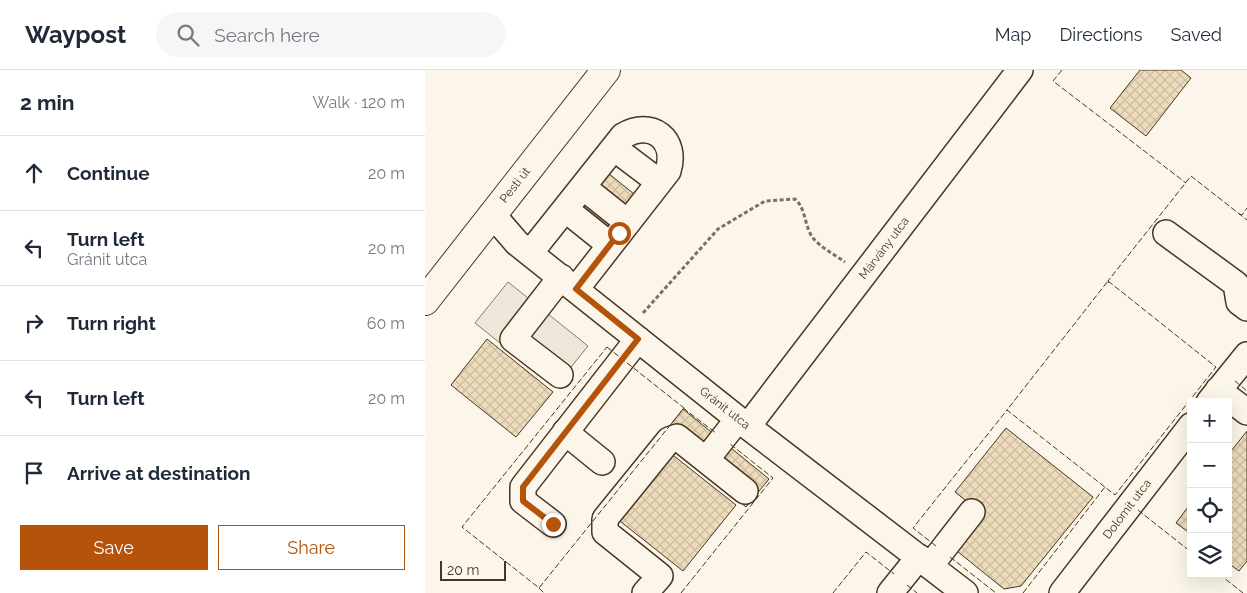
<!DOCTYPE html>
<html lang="en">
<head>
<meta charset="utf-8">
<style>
	:root { --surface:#fff; --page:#f6f6f7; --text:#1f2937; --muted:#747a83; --line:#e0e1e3; --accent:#b45309 }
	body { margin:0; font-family:Raleway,sans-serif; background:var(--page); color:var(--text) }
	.controls { position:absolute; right:15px; bottom:15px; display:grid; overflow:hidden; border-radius:0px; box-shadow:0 5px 20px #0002 }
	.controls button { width:45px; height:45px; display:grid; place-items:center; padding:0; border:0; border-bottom:1px solid var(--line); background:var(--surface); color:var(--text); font:25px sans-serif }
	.scale { position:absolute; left:15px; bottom:12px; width:66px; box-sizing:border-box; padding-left:5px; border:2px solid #4a3520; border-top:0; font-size:14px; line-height:18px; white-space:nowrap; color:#4a3520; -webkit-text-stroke:4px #fbf6e9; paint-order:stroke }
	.stop { position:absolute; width:15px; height:15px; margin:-11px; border:4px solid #b45309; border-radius:50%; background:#fff }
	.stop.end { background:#b45309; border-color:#fff; box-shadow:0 1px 5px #0008 }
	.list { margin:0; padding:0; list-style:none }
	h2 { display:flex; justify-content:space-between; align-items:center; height:65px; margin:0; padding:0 20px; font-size:21px }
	h2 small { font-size:16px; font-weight:400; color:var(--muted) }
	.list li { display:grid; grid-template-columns:32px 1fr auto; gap:15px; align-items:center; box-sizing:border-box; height:75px; padding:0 20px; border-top:1px solid var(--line) }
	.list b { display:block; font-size:19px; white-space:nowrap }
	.list p { margin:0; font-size:16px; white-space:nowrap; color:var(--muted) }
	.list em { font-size:16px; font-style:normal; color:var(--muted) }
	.actions { display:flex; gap:10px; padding:15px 20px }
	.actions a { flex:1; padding:11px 0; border:1px solid var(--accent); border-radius:0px; text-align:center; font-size:18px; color:var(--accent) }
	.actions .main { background:var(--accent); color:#fff }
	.icon { flex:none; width:28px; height:28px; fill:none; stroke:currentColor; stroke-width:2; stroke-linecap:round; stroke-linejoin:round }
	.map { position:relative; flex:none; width:822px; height:523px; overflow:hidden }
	header { display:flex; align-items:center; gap:30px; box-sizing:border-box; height:70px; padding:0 25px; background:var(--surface); border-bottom:1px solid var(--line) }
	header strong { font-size:24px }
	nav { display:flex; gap:28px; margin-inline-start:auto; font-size:18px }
	.search { width:350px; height:45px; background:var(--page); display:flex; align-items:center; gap:12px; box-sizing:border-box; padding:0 18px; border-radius:28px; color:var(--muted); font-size:19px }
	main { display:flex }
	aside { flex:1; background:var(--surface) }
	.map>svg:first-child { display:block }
	.parking { fill:#ede7d9; stroke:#887966 }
	.building { fill:url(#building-cross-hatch); stroke:#4a3520 }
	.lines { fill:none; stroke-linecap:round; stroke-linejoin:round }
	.minor-casing { stroke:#4a3520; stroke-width:28 }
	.major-casing { stroke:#4a3520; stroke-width:30 }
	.path { stroke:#7f6f5c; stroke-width:3; stroke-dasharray:4 2.5; stroke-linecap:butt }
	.minor { stroke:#fbf6e9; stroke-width:25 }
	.major { stroke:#fbf6e9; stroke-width:28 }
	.fence { stroke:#4a3520; stroke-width:1; stroke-dasharray:6 2.5; stroke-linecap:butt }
	.route { stroke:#b45309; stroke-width:6 }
	.labels { text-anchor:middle; stroke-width:4; stroke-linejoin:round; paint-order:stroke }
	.street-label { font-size:12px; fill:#4a3520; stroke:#fbf6e9 }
</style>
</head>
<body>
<header>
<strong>Waypost</strong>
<div class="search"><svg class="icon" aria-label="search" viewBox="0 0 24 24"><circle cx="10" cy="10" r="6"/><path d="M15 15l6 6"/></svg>Search here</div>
<nav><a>Map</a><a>Directions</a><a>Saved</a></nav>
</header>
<main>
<aside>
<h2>2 min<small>Walk · 120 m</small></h2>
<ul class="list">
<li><svg class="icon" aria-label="ahead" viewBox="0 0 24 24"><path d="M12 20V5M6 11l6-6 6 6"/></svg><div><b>Continue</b></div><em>20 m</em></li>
<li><svg class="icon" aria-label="left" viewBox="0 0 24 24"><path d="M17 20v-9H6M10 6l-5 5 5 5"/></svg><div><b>Turn left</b><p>Gránit utca</p></div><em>20 m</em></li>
<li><svg class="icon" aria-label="right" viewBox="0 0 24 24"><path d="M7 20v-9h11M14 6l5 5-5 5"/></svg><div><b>Turn right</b></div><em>60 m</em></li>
<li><svg class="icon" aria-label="left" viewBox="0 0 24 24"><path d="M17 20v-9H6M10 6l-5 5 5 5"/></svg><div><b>Turn left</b></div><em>20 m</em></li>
<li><svg class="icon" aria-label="arrive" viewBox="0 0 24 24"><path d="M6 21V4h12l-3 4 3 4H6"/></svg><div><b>Arrive at destination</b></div></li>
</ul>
<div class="actions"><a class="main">Save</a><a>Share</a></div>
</aside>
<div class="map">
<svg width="822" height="523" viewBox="0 0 822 523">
	<defs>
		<pattern id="building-cross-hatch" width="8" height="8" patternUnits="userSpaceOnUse" patternTransform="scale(1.25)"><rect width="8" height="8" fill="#ecdcbc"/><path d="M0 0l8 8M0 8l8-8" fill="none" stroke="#ccbda1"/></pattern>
	</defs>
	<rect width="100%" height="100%" fill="#fbf6e9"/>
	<path class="parking" d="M83,212L163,276L130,317L50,253Z"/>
	<path class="building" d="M715,0H756L766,8L721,66L685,38Z
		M183,103L209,124L170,172L144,151Z
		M62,269L128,322L91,367L26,315Z
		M258,339L344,409L321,437L235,368Z
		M581,358L668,427L596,516L579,519L527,477L555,442L530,422Z
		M822,361V491L814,501L803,493V385Z
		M244,382L311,435L258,501L191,448Z
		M766,433V464L751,453Z"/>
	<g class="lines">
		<defs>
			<path id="minor" d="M189,78L234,112
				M158,117L202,152
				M140,139L185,175
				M67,144L92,173L313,349L540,523
				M741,163L811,214L814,232L822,238
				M105,183L198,66C226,49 253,69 243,101L151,219
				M135,305L88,269L136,207
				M793,320L822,342
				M784,332L822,285
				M323,356L595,0
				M140,362L177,392
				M281,390L313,349
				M128,454L98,431V417L213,269
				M505,496L547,442
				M220,523L235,506L180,462V449L244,370L252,367L320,421
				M465,523L494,487
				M637,523L766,356"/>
			<path id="major" d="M0,231L181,0"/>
		</defs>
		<use href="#minor" class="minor-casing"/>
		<use href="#major" class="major-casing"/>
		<path class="path" d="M218,243L293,159L340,131L370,129C381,138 379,156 388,168C395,177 410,185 420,192"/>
		<use href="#minor" class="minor"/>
		<use href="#major" class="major"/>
		<path class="fence" d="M637,0L628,11L761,113
			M814,144L817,145L822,138
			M683,211L791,297L690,425L582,340Z
			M684,213L683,211L766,106L822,150
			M182,277L259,338L114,518L37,457Z
			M810,311L822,321
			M258,338L291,363
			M713,440L766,482
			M511,476L488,458L582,340
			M525,487L571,523
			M794,504L818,523
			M482,515L492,523
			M114,518L119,523
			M256,523L348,408L305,374
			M408,523L441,482L469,504
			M598,523L680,417"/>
	</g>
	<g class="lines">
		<path class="route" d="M128,454L98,431V417L213,269L151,219L194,163"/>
	</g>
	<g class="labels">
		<g class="street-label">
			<text transform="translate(90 115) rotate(-52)" y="4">Pesti út</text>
			<text transform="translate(459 178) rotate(-53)" y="4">Márvány utca</text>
			<text transform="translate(300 338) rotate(38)" y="4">Gránit utca</text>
			<text transform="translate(702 439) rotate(-53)" y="4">Dolomit utca</text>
		</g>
	</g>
</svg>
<div class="controls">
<button>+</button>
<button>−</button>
<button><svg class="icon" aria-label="locate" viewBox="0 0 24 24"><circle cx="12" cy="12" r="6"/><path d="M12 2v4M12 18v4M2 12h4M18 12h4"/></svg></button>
<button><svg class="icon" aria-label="layers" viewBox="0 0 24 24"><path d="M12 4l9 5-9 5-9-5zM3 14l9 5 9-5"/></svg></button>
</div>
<div class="scale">20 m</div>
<div class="stop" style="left:194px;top:163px"></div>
<div class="stop end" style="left:128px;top:454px"></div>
</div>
</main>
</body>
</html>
